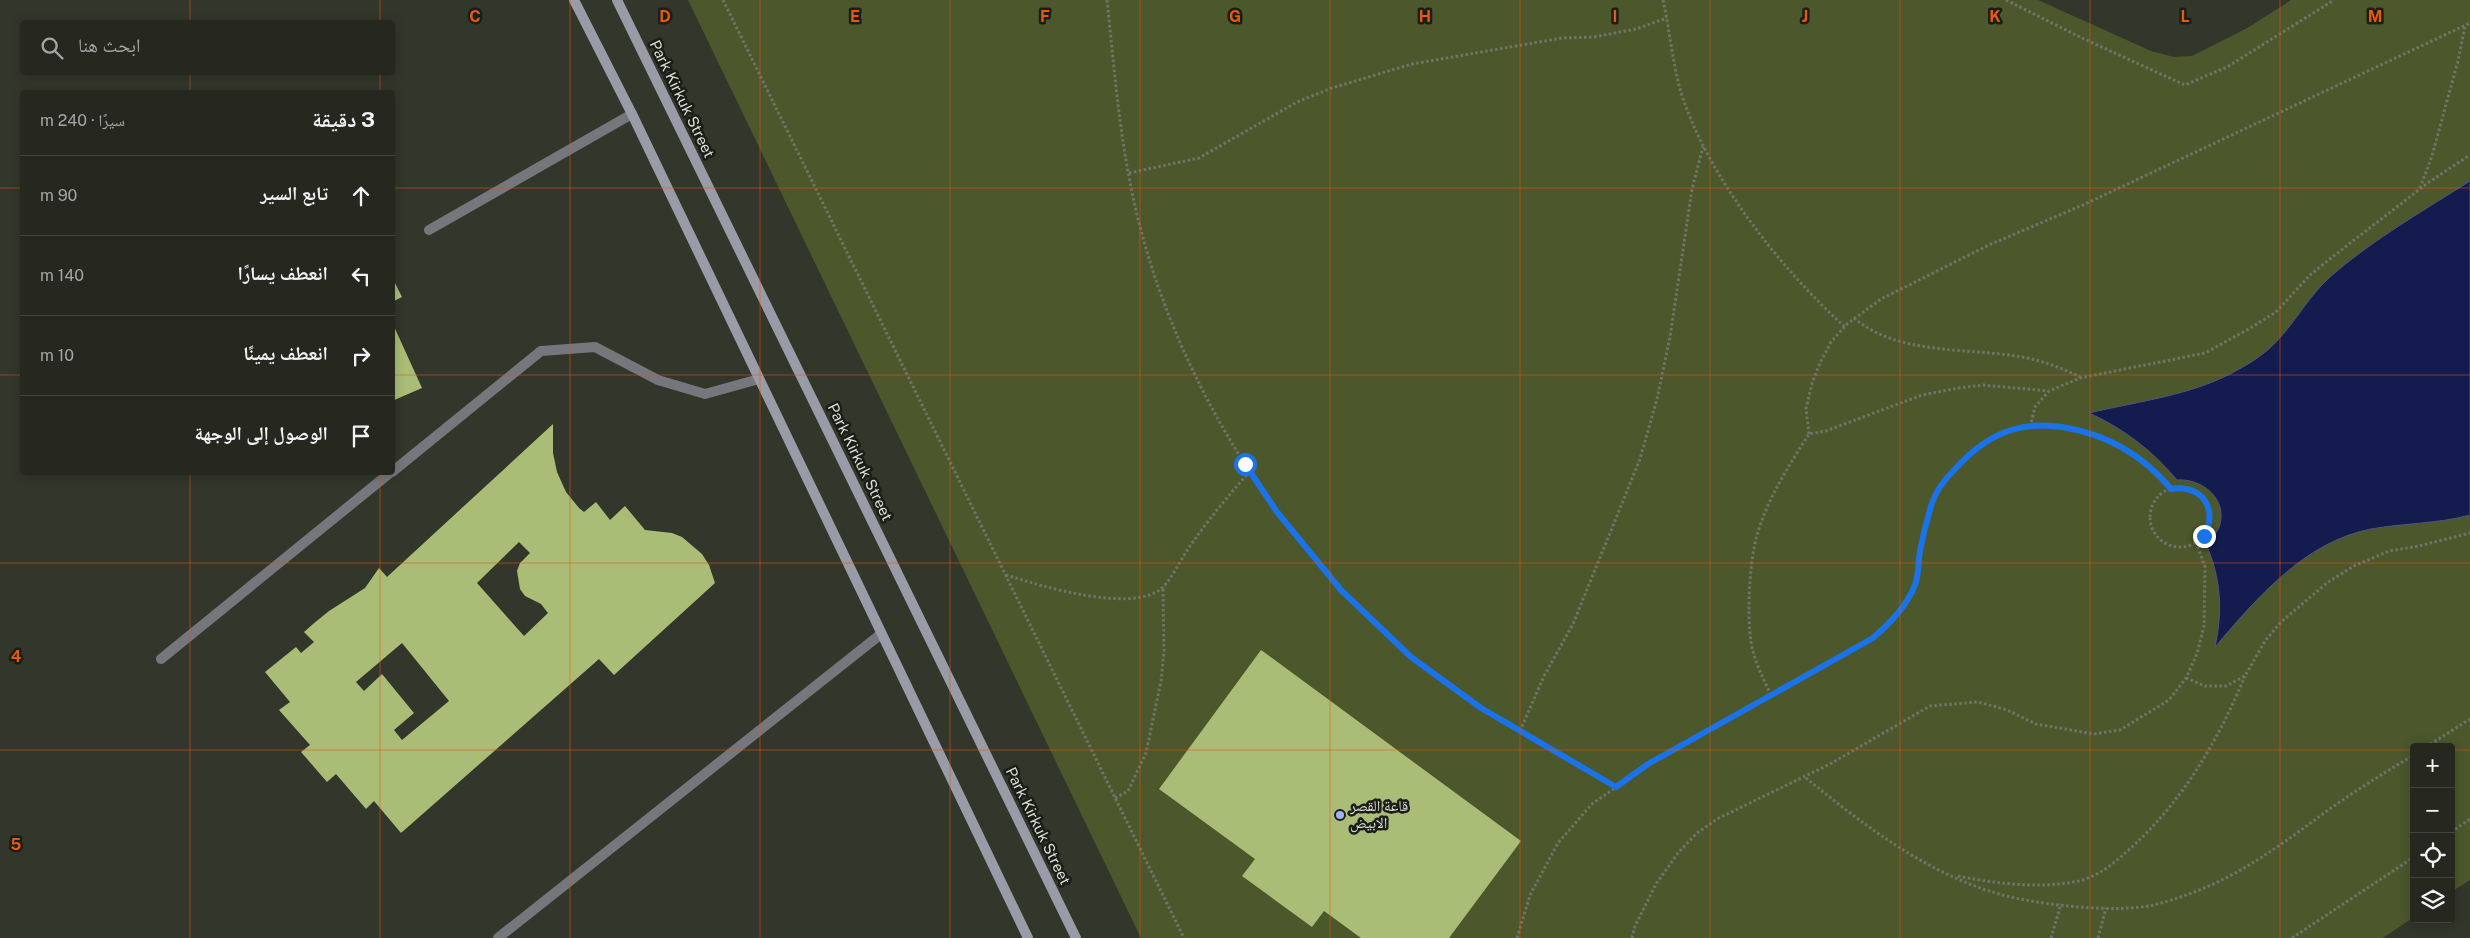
<!DOCTYPE html>
<html lang="ar">
<head>
<meta charset="utf-8">
<style>
	:root { --surface:#262820; --page:#2e3029; --text:#f1f3f6; --muted:#a4a6a5; --line:#42443e }
	body { margin:0; font-family:"Public Sans","Noto Naskh Arabic",sans-serif; background:var(--page); color:var(--text); direction:rtl }
	.controls { position:absolute; right:15px; bottom:15px; display:grid; overflow:hidden; border-radius:5px; box-shadow:0 2px 12px #0003 }
	.controls button { width:45px; height:45px; display:grid; place-items:center; padding:0; border:0; border-bottom:1px solid var(--line); background:var(--surface); color:var(--text); font:25px sans-serif }
	.stop { position:absolute; width:15px; height:15px; margin:-11px; border:4px solid #1a73e8; border-radius:50%; background:#fff }
	.stop.end { background:#1a73e8; border-color:#fff; box-shadow:0 1px 5px #0008 }
	.list { margin:0; padding:0; list-style:none }
	h2 { display:flex; justify-content:space-between; align-items:center; height:65px; margin:0; padding:0 20px; font-size:21px }
	h2 small { font-size:16px; font-weight:400; color:var(--muted) }
	.list li { display:grid; grid-template-columns:32px 1fr auto; gap:15px; align-items:center; box-sizing:border-box; height:80px; padding:0 20px; border-top:1px solid var(--line) }
	.list b { display:block; font-size:19px; white-space:nowrap }
	.list em { font-size:16px; font-style:normal; color:var(--muted) }
	.icon { flex:none; width:28px; height:28px; fill:none; stroke:currentColor; stroke-width:2; stroke-linecap:round; stroke-linejoin:round }
	.map { position:relative; flex:none; width:2470px; height:938px; overflow:hidden; direction:ltr }
	.search { position:absolute; background:var(--surface); box-shadow:0 2px 12px #0003; left:20px; top:20px; width:375px; height:55px; display:flex; align-items:center; gap:12px; box-sizing:border-box; padding:0 18px; border-radius:5px; color:var(--muted); font-size:19px }
	.panel { position:absolute; background:var(--surface); box-shadow:0 2px 12px #0003; left:20px; top:90px; width:375px; height:385px; border-radius:5px; direction:rtl }
	.map>svg:first-child { display:block }
	.green { fill:#4c572c }
	.water { fill:#141b4f; stroke:#505678 }
	.building { fill:#aabd77; fill-rule:evenodd }
	.lines { fill:none; stroke-linecap:round; stroke-linejoin:round }
	.path { stroke:#717469; stroke-width:3; stroke-dasharray:2.5 2.5; stroke-linecap:butt }
	.service { stroke:#75777d; stroke-width:10 }
	.minor { stroke:#75777d; stroke-width:10 }
	.secondary { stroke:#999ca6; stroke-width:10 }
	.route { stroke:#1a73e8; stroke-width:6 }
	.grid { fill:none; stroke:#e8590c; stroke-width:1; stroke-opacity:0.55 }
	.poi-dot { fill:#9fb3fd; stroke:#1b1d17; stroke-width:2 }
	.labels { text-anchor:middle; stroke-width:5; stroke-linejoin:round; paint-order:stroke }
	.street-label { font-size:15px; fill:#dbded6; stroke:#1b1d17 }
	.poi-label { font-size:15px; fill:#dbded6; stroke:#1b1d17; text-anchor:start }
	.grid-label { font-size:16px; text-anchor:middle; font-weight:bold; fill:#e8590c; stroke:#1b1d17; stroke-width:5; stroke-linejoin:round; paint-order:stroke }
</style>
</head>
<body>
<div class="map">
<svg width="2470" height="938" viewBox="0 0 2470 938">
	<rect width="100%" height="100%" fill="#33362a"/>
	<path class="green" d="M688,0H2038L2151,51L2174,57L2192,56L2249,27L2291,0H2470V880L2451,892V747H2414V917L2383,938H1141Z"/>
	<path class="water" d="M2470,181V515C2437,524 2404,523 2371,529C2304,542 2257,598 2215,647C2223,611 2221,578 2206,544C2212,538 2218,532 2220,524C2227,497 2200,478 2177,480C2153,451 2123,428 2089,413C2139,401 2196,395 2241,368C2254,361 2267,352 2277,341C2296,321 2309,296 2330,277C2372,240 2423,211 2470,181Z"/>
	<path class="building" d="M392,277L402,297L392,302Z
		M392,322L422,388L392,401Z
		M553,424V453L557,472L566,492L579,508L584,512L596,502L610,520L625,506L645,530L672,533L682,537L702,554L709,565L715,583L614,675L599,659L401,833L374,801L366,809L336,774L327,782L301,752L310,745L279,710L290,702L265,672L296,647L301,653L314,642L304,632L313,624L329,611L365,588L379,568L387,577ZM519,542L530,553L520,563L517,571L520,589L525,596L541,604L548,613L524,636L477,583ZM402,643L449,701L402,740L394,730L414,713L382,674L364,691L356,682Z
		M1261,650L1521,841L1449,938H1361L1324,911L1312,927L1242,876L1255,859L1159,789Z"/>
	<g class="lines">
		<path class="path" d="M723,0L1184,938
			M1107,0C1114,66 1119,132 1133,197C1170,371 1276,541 1411,656C1473,709 1546,747 1616,787
			M1663,0C1671,36 1673,73 1686,107C1715,185 1783,271 1845,327
			M2006,0L2084,39L2185,85L2227,67L2334,0
			M1129,173L1199,158L1297,102L1332,88L1412,64L1562,38L1594,37L1636,29L1667,18
			M2420,188L2432,156L2458,61L2465,26
			M1854,318C1899,356 1967,347 2022,357C2043,361 2062,368 2080,377
			M2030,427L2035,407L2049,391L2080,378L2205,353L2247,330L2276,312L2309,276L2331,258L2429,182L2470,155
			M1809,434L1806,409L1812,383L1820,363L1831,342L1847,324L1881,299L1989,245L2083,205L2470,23
			M2150 517a30 30 0 1 1 60 0a30 30 0 1 1-60 0Z
			M1006,575C1041,586 1132,614 1162,588C1172,579 1182,557 1190,546C1208,520 1229,495 1250,471
			M2186,678L2205,686H2226L2245,676L2265,641L2281,622L2328,582L2354,566L2389,551L2419,546L2470,533
			M1771,695C1763,678 1754,661 1751,642C1747,613 1749,564 1757,535C1767,500 1789,465 1809,434L1826,431L1922,395L1959,388L1983,385L2049,391
			M1520,731L1544,676L1573,624L1640,459L1657,399L1670,337L1692,189L1703,147
			M2426,747L2470,719
			M1806,778C1861,823 1922,870 1992,892C2028,904 2116,914 2153,905C2187,897 2224,881 2254,862C2287,842 2317,817 2350,795C2371,781 2392,768 2414,755
			M1115,798L1128,791L1146,753L1161,681L1164,651L1163,588
			M2451,832L2470,819
			M1958,876C1997,884 2040,889 2079,881C2096,877 2112,865 2124,854C2180,806 2217,743 2245,676
			M1517,938L1530,895L1558,843L1592,804L1648,765L1873,637C1891,622 1906,607 1915,585C1919,574 1918,561 1920,551C1923,535 1927,519 1932,503C1936,491 1946,478 1955,469C1985,436 2017,420 2062,427C2107,434 2142,454 2171,489
			M1632,938L1635,926L1656,884L1678,853L1697,833L1717,819L1830,764L1930,706L1978,702L2007,710L2036,724L2094,734L2120,730L2169,700L2186,678L2197,654L2204,626L2205,567L2196,542
			M2051,938L2061,904
			M2098,938L2106,908
			M2292,938L2414,857"/>
		<path class="service" d="M429,230L632,114
			M392,472L541,351L595,347L658,380L705,394L759,379
			M161,659L391,472"/>
		<path class="minor" d="M498,938L881,634"/>
		<path class="secondary" d="M574,0L632,114L1028,938
			M617,0L1076,938"/>
	</g>
	<g class="lines">
		<path class="route" d="M1245,464L1277,512L1341,590L1411,657L1481,708L1616,787L1648,764L1873,638C1891,622 1906,607 1915,585C1919,575 1918,562 1920,551C1923,535 1927,519 1932,503C1936,491 1946,478 1955,469C1985,436 2017,420 2062,427C2107,434 2142,454 2171,489C2202,484 2219,509 2204,536"/>
	</g>
	<path class="grid" d="M190,0V22M380,0V22M570,0V938M760,0V938M950,0V938M1140,0V938M1330,0V938M1520,0V938M1710,0V938M1900,0V938M2090,0V938M2280,0V938M190,72V92M380,72V92M0,188H22M392,188H2470M0,375H22M392,375H2470M190,472V938M380,472V938M0,563H2470M0,750H2414M2451,750H2470"/>
	<circle class="poi-dot" cx="1340" cy="815" r="5"/>
	<g class="labels">
		<g class="street-label">
			<text transform="translate(682 99) rotate(64)" y="5">Park Kirkuk Street</text>
			<text transform="translate(860 462) rotate(64)" y="5">Park Kirkuk Street</text>
			<text transform="translate(1038 826) rotate(64)" y="5">Park Kirkuk Street</text>
		</g>
		<g class="poi-label">
			<text x="1350" y="811">قاعة القصر<tspan x="1350" dy="17">الابيض</tspan></text>
		</g>
	</g>
	<g class="grid-label">
		<text x="475" y="22">C</text>
		<text x="665" y="22">D</text>
		<text x="855" y="22">E</text>
		<text x="1045" y="22">F</text>
		<text x="1235" y="22">G</text>
		<text x="1425" y="22">H</text>
		<text x="1615" y="22">I</text>
		<text x="1805" y="22">J</text>
		<text x="1995" y="22">K</text>
		<text x="2185" y="22">L</text>
		<text x="2375" y="22">M</text>
		<text x="16" y="662">4</text>
		<text x="16" y="850">5</text>
	</g>
</svg>
<div class="controls">
<button>+</button>
<button>−</button>
<button><svg class="icon" aria-label="locate" viewBox="0 0 24 24"><circle cx="12" cy="12" r="6"/><path d="M12 2v4M12 18v4M2 12h4M18 12h4"/></svg></button>
<button><svg class="icon" aria-label="layers" viewBox="0 0 24 24"><path d="M12 4l9 5-9 5-9-5zM3 14l9 5 9-5"/></svg></button>
</div>
<div class="stop" style="left:1245px;top:464px"></div>
<div class="stop end" style="left:2204px;top:536px"></div>
<div class="search"><svg class="icon" aria-label="search" viewBox="0 0 24 24"><circle cx="10" cy="10" r="6"/><path d="M15 15l6 6"/></svg>ابحث هنا</div>
<section class="panel">
<h2>3 دقيقة<small>سيرًا · 240 m</small></h2>
<ul class="list">
<li><svg class="icon" aria-label="ahead" viewBox="0 0 24 24"><path d="M12 20V5M6 11l6-6 6 6"/></svg><div><b>تابع السير</b></div><em>90 m</em></li>
<li><svg class="icon" aria-label="left" viewBox="0 0 24 24"><path d="M17 20v-9H6M10 6l-5 5 5 5"/></svg><div><b>انعطف يسارًا</b></div><em>140 m</em></li>
<li><svg class="icon" aria-label="right" viewBox="0 0 24 24"><path d="M7 20v-9h11M14 6l5 5-5 5"/></svg><div><b>انعطف يمينًا</b></div><em>10 m</em></li>
<li><svg class="icon" aria-label="arrive" viewBox="0 0 24 24"><path d="M6 21V4h12l-3 4 3 4H6"/></svg><div><b>الوصول إلى الوجهة</b></div></li>
</ul>
</section>
</div>
</body>
</html>
